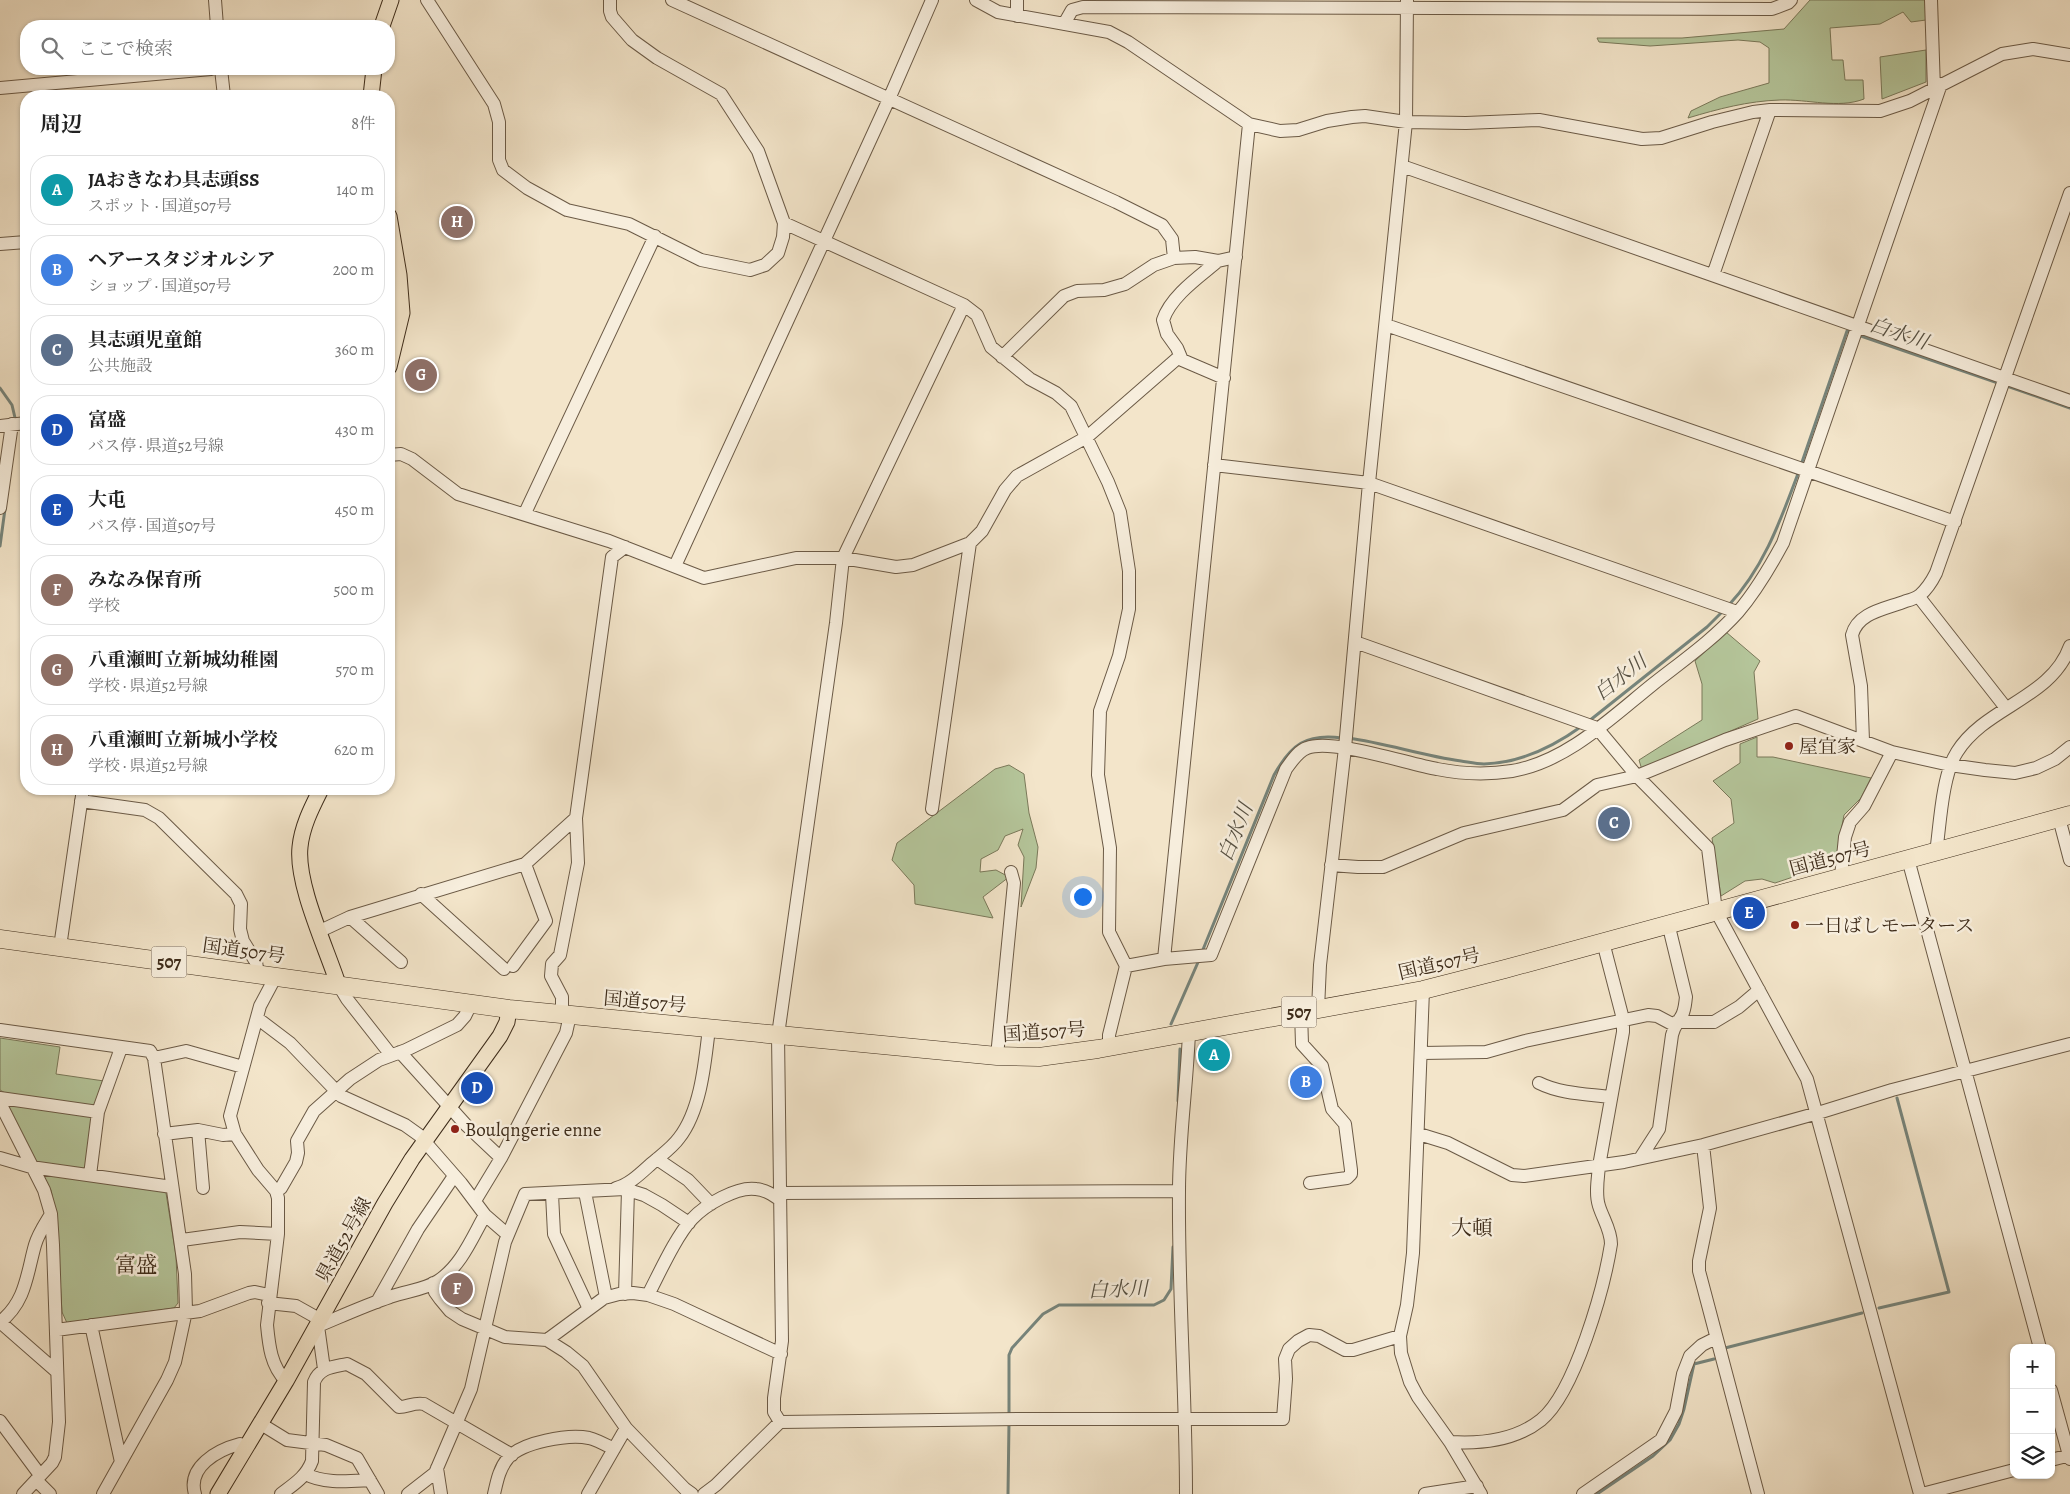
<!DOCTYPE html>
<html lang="ja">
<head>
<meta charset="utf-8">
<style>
	:root { --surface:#fff; --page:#f6f6f6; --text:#222; --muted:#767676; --line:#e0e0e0; --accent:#8f2418 }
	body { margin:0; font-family:Alegreya,"Noto Serif JP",serif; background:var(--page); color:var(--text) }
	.controls { position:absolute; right:15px; bottom:15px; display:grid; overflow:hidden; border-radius:10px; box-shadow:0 1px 4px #0004 }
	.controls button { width:45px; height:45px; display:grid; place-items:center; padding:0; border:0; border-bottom:1px solid var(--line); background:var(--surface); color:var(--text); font:25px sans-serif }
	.you { position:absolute; left:1082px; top:896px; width:18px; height:18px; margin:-12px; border:4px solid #fff; border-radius:50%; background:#1a73e8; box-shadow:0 0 0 8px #1a73e833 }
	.badge { display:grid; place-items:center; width:32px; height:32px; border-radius:50%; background:var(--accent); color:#fff; font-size:16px; font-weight:700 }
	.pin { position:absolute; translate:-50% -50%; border:2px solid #fff; box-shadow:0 1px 5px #0006 }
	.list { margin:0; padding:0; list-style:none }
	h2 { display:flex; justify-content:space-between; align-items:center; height:65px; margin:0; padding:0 20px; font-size:21px }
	h2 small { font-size:16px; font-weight:400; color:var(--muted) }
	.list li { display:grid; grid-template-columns:32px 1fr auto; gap:15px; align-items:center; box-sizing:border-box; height:70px; margin:0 10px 10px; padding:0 10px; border:1px solid var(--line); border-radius:20px }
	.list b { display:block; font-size:19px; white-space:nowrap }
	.list p { margin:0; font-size:16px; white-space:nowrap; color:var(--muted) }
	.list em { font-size:16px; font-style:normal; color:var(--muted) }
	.icon { flex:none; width:28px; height:28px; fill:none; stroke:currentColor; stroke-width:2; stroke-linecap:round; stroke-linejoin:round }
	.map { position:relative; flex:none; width:2070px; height:1494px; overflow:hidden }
	.search { position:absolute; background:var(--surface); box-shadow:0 1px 4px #0004; left:20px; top:20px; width:375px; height:55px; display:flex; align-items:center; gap:12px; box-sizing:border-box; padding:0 18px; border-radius:20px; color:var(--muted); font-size:19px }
	.panel { position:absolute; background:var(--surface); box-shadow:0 1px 4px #0004; left:20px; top:90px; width:375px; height:705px; border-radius:20px }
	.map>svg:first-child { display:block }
	.green { fill:#b5c69b; stroke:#7a795a }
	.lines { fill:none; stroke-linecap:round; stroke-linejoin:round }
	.stream { stroke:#76847b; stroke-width:3 }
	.minor-casing { stroke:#6b5a46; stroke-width:14 }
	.major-casing { stroke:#3e2c1a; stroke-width:17 }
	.highway-casing { stroke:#3e2c1a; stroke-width:19 }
	.minor { stroke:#f7eedd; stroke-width:12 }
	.major { stroke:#f3e5ca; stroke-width:15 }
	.highway { stroke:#f3e5ca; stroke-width:18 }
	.poi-dot { fill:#8f2418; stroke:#f7eedd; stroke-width:2 }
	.labels { text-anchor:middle; stroke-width:5; stroke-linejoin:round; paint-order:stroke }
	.shield { fill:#f7eedd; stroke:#766654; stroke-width:1 }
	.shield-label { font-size:18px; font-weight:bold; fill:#3e2c1a }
	.poi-label { font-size:19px; fill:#3e2c1a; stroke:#f7eedd; text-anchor:start }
	.street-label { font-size:19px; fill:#3e2c1a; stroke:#f7eedd }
	.water-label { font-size:20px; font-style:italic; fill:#565042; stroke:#f7eedd }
	.quarter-label { font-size:21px; fill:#3e2c1a; stroke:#f7eedd }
</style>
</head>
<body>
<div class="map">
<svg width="2070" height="1494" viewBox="0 0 2070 1494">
	<rect width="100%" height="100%" fill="#f3e5ca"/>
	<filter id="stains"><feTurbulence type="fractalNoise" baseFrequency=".004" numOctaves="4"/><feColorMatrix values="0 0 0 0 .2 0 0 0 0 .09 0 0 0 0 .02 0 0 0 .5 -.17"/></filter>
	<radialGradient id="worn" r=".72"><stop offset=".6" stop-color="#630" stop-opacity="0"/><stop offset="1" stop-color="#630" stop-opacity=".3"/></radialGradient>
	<path class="green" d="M1810,0H1926V20L1911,22L1903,12L1880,24L1830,28L1832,60H1843L1845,80H1863L1864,99C1838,109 1808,99 1780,100C1748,101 1718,109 1688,118L1691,111L1720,97L1769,83V48L1760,42L1738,40L1650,46L1599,42L1597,38H1682L1784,29Z
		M1926,50V82L1882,99L1880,57Z
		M1726,632L1760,661L1754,672L1758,719L1642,770L1639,760L1702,720V684L1695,661Z
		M1757,737V757H1773L1871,778L1861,798L1844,815L1835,863L1775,883L1762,879L1745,881L1721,896L1712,838L1734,823L1731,799L1713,781L1740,763V744Z
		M1009,765L1024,774L1029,813L1038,847L1036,868L1021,907L1024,857L1018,845L1023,829L1005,836L998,850L981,859L980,872L996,870L1009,877L983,897L993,918L915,904L914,885L892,860L897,843L995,769Z
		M0,1038L60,1047L56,1074L104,1081L95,1104L91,1106L7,1094L0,1090Z
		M12,1103L91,1115L88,1168L84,1171L33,1161L8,1110Z
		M39,1173L163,1189L166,1193L176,1256L178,1303L174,1308L67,1323L62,1312L56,1214L51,1190Z"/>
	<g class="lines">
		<path class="stream" d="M1858,335L2001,384
			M2007,386L2070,408
			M0,388L12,405L16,422
			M1801,465L1847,331L1852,333
			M0,546L5,509
			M1728,606C1764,568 1781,519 1799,471
			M1589,721L1707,627L1724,610
			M1348,738C1386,743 1423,756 1461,761C1468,762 1476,764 1484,764C1520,763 1553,747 1582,726
			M1202,952L1274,775C1291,745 1306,733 1342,738
			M1171,1024L1199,960
			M1178,1101L1180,1049
			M1879,1308L1949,1292L1897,1098
			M1725,1348L1862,1313
			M1009,1416V1355L1012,1348L1043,1314L1059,1305H1154L1164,1300L1171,1289L1173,1247
			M1008,1494L1009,1422
			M1597,1494L1653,1456L1670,1440L1679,1424L1684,1409L1694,1364L1714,1359"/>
		<defs>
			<path id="minor" d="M215,0L217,26
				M427,0L494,104L499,122V160L503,170L527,188L567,210L629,224L701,260L750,270L765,265L778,253L783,237L784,223L758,151L721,94L657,58L632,40L612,17L610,11V0
				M672,0L1116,202L1162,225L1172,239L1174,258
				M976,0L998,12L1109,32L1128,42L1249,124L1280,131L1298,130L1327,121L1352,117L1365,116L1406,122L1466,123L1539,120L1642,139L1661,138L1712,122L1753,112L1770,110L1880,111L1910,101L2002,54L2033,49L2070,55
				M1931,0L1934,89
				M1017,16V0
				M1064,24L1072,10L1083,7L1772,9L1788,3L1791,0
				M221,69L224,96
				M0,88L211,69
				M1402,166L2070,401
				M784,223L964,305L977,315L991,347L1030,379L1056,393L1071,406L1108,482L1120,512L1129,571V609L1119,656L1100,711L1098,775L1110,848L1109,932L1126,966L1109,1035V1047
				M0,244L26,242
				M1218,261C1199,277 1171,296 1163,320L1167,334L1177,348L1182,360L1224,378
				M1713,275L1770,110
				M1386,325L1955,522
				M1002,357L1064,296L1077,291L1104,290L1125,284L1154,265L1174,258L1195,257L1218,261L1236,257
				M0,426L26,423
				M389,455L401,454L412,459L458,494L609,541L704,578L796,558H843L896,567L913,565L970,543L982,531L1005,490L1017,476L1087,437L1180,356
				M1214,465L1369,483L1737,612
				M0,508L12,424
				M525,513L655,236
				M675,566L889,99L932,0
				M1919,597L2006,708
				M1355,642L1597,728L1637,776L1708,848L1716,911L1807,1079L1920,1494
				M1863,741L1861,686L1852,635C1858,612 1886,609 1906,601C1910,600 1916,598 1920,595C1927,589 1932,581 1936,573L2070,193
				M81,801L145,810L159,818L236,894L241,904L240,929L243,941L256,962L258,974
				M932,809L970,543
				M2059,818L2070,860
				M1936,853C1940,825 1942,775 1957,752C1986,706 2051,699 2070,646
				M1908,859L2040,1348
				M525,864L546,921
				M1331,865L1358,867H1383L1464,833L1563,810L1597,785L1637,776L1725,740L1796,716L1892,752L1950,765L1985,770L2015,773L2036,768L2055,759L2070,747
				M1841,877L1845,837L1850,822L1864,806L1892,752
				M421,894L504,969
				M350,917L401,962
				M320,931L350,917L525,864L576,818
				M60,947L83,789
				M1164,959L1249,124
				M513,966L546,921
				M1126,966L1164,959L1211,955L1286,769C1292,761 1298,751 1307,748C1332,738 1408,764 1437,769C1462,774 1486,775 1512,771C1566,762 1611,718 1652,685C1681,662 1713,640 1738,612C1756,591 1770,567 1783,543L1941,84
				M276,976L260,1006L230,1116L235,1134L258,1170L276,1191L278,1198V1234L267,1325C269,1346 271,1366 286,1381
				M338,984L347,999L391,1055
				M1423,990L1413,1253L1407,1305L1400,1336L1401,1353L1410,1382L1418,1397L1450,1442L1481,1494
				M1318,1009L1320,965L1345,748L1369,483L1406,122L1407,0
				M1301,1012L1302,1044L1322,1066L1332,1109L1345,1124L1351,1170V1174L1347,1178L1310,1183
				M562,1014V997L551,976L552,964L560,955L578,863L576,818L612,557L625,547
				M257,1018L290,1043L341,1096L405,1125L419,1135L461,1183L485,1215L508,1235
				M1676,1022H1714L1739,1007L1759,990
				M0,1030L150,1051L154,1058L185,1274L186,1311L175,1362L167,1380L103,1494
				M400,1052L466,1125L501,1158
				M1422,1053L1486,1052L1525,1041L1648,1015L1657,1016L1674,1025
				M997,1056L1014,883L1011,872
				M154,1058L186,1051L243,1067
				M1539,1083C1561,1094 1587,1094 1610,1097
				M0,1098L98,1112
				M0,1103L44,1190L51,1214L53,1245L59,1422L55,1457L52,1463L23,1494
				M198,1130L203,1188
				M164,1134L198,1130L223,1135L235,1134
				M1419,1134L1448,1143L1512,1175L1524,1176L1624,1162L1703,1145L1818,1113L1892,1090L2070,1044
				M1703,1145L1710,1208L1699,1261V1271L1758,1494
				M1641,1157L1659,1129L1672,1035C1674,1026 1677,1024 1681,1017C1685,1011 1685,1004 1686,997L1668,923
				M0,1158L31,1167L172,1187
				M657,1159L688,1180L711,1204
				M90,1175L98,1112L121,1048
				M616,1188C629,1185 641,1173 651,1164C660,1156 672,1148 679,1138C701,1110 705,1062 709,1028
				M276,1191L281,1188L296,1162L298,1153L297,1141L314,1111L350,1079L379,1060L406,1050L457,1025L465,1016L471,1004
				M585,1192L606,1297
				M780,1193L1179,1191
				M552,1194L554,1234L589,1309
				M475,1201L501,1158L566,1033L570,1015
				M182,1240L240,1232L278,1234
				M433,1283L435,1292L440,1299L450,1311L462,1319L505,1337L547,1340L566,1352L583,1366L626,1428L685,1489L692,1494
				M625,1294L628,1190
				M648,1295C659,1274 676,1236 692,1219C705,1205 737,1186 756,1189C766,1190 773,1195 780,1200
				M377,1302L418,1229L454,1176
				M268,1303L296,1306L321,1320
				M0,1322C26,1302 27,1273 35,1245C38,1234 45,1224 51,1214
				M0,1322L56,1371
				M91,1325L121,1462
				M56,1330L200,1311L249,1293L255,1292L269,1295
				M547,1340L604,1298L619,1294L633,1293L648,1295L674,1304L781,1354
				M324,1369L318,1326C342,1316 366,1305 390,1297C406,1291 424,1290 438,1281C461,1266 472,1238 485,1215
				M2051,1390L2070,1459
				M0,1421L40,1475
				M780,1422L774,1412V1398L782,1341L778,1035L836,623L843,558L964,305
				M261,1424L287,1440L326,1445L357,1458L378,1494
				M1450,1442C1481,1444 1516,1440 1541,1420C1575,1392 1604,1288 1611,1244C1611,1230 1603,1219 1599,1206C1595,1194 1598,1178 1599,1166L1623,1032V1019L1603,942
				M2051,1460L2070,1455
				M437,1468L441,1494
				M306,1474C323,1484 350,1481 370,1480
				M36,1480L50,1494
				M195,1494C187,1467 217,1450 240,1444L245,1448
				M281,1494C294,1484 306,1477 312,1461L314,1382C320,1367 333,1367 347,1364L366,1374L399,1407C408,1407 414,1402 424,1404L512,1455
				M408,1494L435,1473L471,1389L505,1242L525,1194L625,1189L644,1195L662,1205L689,1223
				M494,1494C497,1481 499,1469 508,1458C522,1442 568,1434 589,1438C597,1440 606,1445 614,1449
				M588,1494L626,1428
				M704,1494L716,1485L780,1422L1021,1419H1283L1286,1379L1285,1359L1289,1349L1298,1341L1309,1335L1319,1336L1345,1350H1353L1400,1336
				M1186,1494C1186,1393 1178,1292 1179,1191C1179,1137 1187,1085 1189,1032
				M1425,1494L1477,1486
				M1583,1494L1661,1440L1676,1411L1683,1374L1690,1356L1702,1345L1716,1338
				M1922,1494L2014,1470"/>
			<path id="major" d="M382,26L391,0
				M371,96L374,69
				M389,216L399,275L402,313L389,367
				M321,789C312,807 302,826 300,847C296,884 326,947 338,984
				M218,1494L286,1381L385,1203L412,1159L500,1036L507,1022L509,1009"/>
			<path id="highway" d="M0,939L509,1009L997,1056L1039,1057L1098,1049L1423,990L1505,969L2070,815"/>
		</defs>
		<use href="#minor" class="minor-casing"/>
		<use href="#major" class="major-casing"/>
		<use href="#highway" class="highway-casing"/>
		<use href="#minor" class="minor"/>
		<use href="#major" class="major"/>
		<use href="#highway" class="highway"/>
	</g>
	<g class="poi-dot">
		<circle cx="1789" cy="746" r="5"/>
		<circle cx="1795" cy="925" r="5"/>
		<circle cx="455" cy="1129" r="5"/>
	</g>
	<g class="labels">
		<g class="shield">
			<rect x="151.5" y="946.5" width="35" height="31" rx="4"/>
			<rect x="1281.5" y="996.5" width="35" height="31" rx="4"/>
		</g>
		<g class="shield-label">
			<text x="169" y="968">507</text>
			<text x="1299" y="1018">507</text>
		</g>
		<g class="poi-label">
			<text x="1799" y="753">屋宜家</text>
			<text x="1805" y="932">一日ばしモータース</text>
			<text x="465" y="1136">Boulqngerie enne</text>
		</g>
		<g class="street-label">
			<text transform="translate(1830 858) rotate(-15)" y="7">国道507号</text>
			<text transform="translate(244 950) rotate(8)" y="7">国道507号</text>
			<text transform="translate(1439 963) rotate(-13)" y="7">国道507号</text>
			<text transform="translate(645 1001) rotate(5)" y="7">国道507号</text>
			<text transform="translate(1044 1031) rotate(-4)" y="7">国道507号</text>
			<text transform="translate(343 1239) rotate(-61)" y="7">県道52号線</text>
		</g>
		<g class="water-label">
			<text transform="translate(1899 333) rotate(19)" y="7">白水川</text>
			<text transform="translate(1620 677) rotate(-38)" y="7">白水川</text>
			<text transform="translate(1235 832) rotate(-68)" y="7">白水川</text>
			<text transform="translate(1118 1289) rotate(-2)" y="7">白水川</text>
		</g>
		<g class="quarter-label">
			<text x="1472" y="1235">大頓</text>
			<text x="136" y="1272">富盛</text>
		</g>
	</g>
	<rect width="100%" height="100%" filter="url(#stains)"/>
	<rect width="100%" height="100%" fill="url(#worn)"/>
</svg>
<div class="controls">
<button>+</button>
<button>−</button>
<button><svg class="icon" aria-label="layers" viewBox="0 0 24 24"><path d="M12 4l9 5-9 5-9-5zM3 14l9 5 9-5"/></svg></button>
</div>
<div class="you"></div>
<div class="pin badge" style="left:1214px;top:1055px;background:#0f9aa8">A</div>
<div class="pin badge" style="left:1306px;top:1082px;background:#3f7fe0">B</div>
<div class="pin badge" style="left:1614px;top:823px;background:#5c6f8a">C</div>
<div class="pin badge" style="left:477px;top:1088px;background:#1a4fb4">D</div>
<div class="pin badge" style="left:1749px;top:913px;background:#1a4fb4">E</div>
<div class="pin badge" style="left:457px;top:1289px;background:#8d6e63">F</div>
<div class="pin badge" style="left:421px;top:375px;background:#8d6e63">G</div>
<div class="pin badge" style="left:457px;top:222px;background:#8d6e63">H</div>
<div class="search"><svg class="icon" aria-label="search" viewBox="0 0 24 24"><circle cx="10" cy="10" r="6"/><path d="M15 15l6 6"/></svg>ここで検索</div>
<section class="panel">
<h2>周辺<small>8件</small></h2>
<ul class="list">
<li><span class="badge" style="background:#0f9aa8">A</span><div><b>JAおきなわ具志頭SS</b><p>スポット · 国道507号</p></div><em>140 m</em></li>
<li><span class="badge" style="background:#3f7fe0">B</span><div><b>ヘアースタジオルシア</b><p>ショップ · 国道507号</p></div><em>200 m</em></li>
<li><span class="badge" style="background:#5c6f8a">C</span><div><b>具志頭児童館</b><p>公共施設</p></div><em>360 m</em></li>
<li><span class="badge" style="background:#1a4fb4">D</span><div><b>富盛</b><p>バス停 · 県道52号線</p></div><em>430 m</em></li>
<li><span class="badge" style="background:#1a4fb4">E</span><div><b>大屯</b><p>バス停 · 国道507号</p></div><em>450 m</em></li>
<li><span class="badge" style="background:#8d6e63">F</span><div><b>みなみ保育所</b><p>学校</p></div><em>500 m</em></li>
<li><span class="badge" style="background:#8d6e63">G</span><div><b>八重瀬町立新城幼稚園</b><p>学校 · 県道52号線</p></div><em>570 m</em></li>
<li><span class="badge" style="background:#8d6e63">H</span><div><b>八重瀬町立新城小学校</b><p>学校 · 県道52号線</p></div><em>620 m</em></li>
</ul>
</section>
</div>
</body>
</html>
